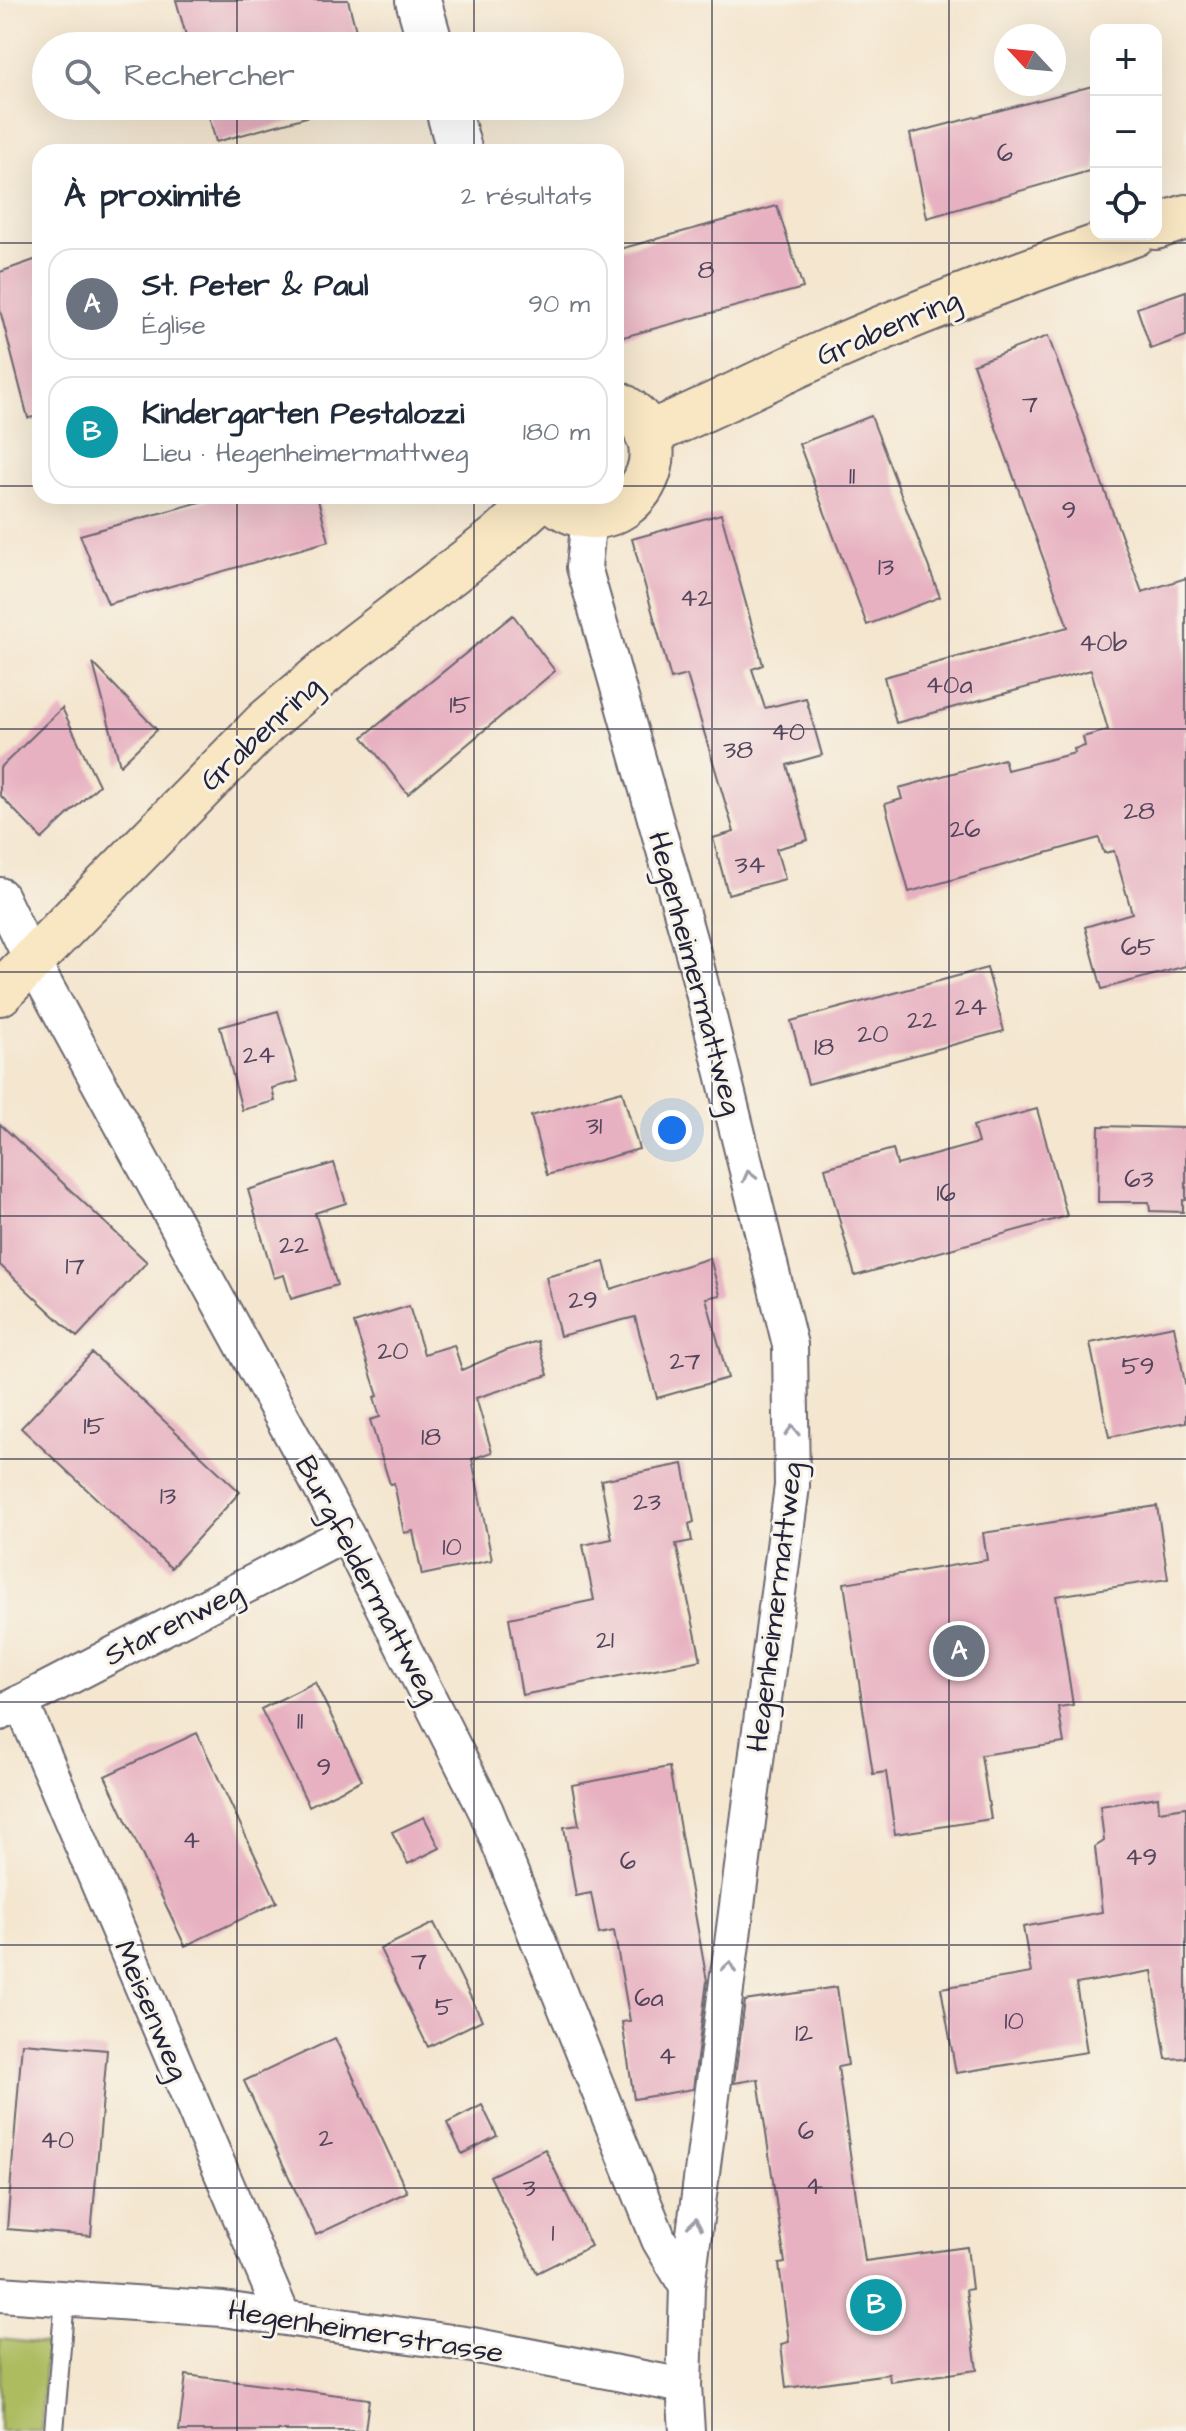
<!DOCTYPE html>
<html lang="fr">
<head>
<meta charset="utf-8">
<style>
	:root { --surface:#fff; --page:#f6f6f7; --text:#1f2937; --muted:#747a83; --line:#e0e1e3; --accent:#7c3aed }
	body { margin:0; font-family:"Architects Daughter",sans-serif; background:var(--page); color:var(--text) }
	.controls { position:absolute; right:24px; top:24px; display:grid; overflow:hidden; border-radius:16px; box-shadow:0 8px 32px #0002 }
	.controls button { width:72px; height:72px; display:grid; place-items:center; padding:0; border:0; border-bottom:2px solid var(--line); background:var(--surface); color:var(--text); font:40px sans-serif }
	.compass { position:absolute; left:994px; top:24px; width:72px; height:72px; border-radius:50%; background:var(--surface); box-shadow:0 8px 32px #0002; rotate:296deg }
	.you { position:absolute; left:672px; top:1130px; width:28px; height:28px; margin:-20px; border:6px solid #fff; border-radius:50%; background:#1a73e8; box-shadow:0 0 0 12px #1a73e833 }
	.badge { display:grid; place-items:center; width:52px; height:52px; border-radius:50%; background:var(--accent); color:#fff; font-size:26px; font-weight:700 }
	.pin { position:absolute; translate:-50% -50%; border:4px solid #fff; box-shadow:0 2px 8px #0006 }
	.list { margin:0; padding:0; list-style:none }
	h2 { display:flex; justify-content:space-between; align-items:center; height:104px; margin:0; padding:0 32px; font-size:34px }
	h2 small { font-size:26px; font-weight:400; color:var(--muted) }
	.list li { display:grid; grid-template-columns:52px 1fr auto; gap:24px; align-items:center; box-sizing:border-box; height:112px; margin:0 16px 16px; padding:0 16px; border:2px solid var(--line); border-radius:24px }
	.list b { display:block; font-size:30px; white-space:nowrap }
	.list p { margin:0; font-size:26px; white-space:nowrap; color:var(--muted) }
	.list em { font-size:26px; font-style:normal; color:var(--muted) }
	.icon { flex:none; width:44px; height:44px; fill:none; stroke:currentColor; stroke-width:2; stroke-linecap:round; stroke-linejoin:round }
	.map { position:relative; flex:none; width:1186px; height:2431px; overflow:hidden }
	.search { position:absolute; background:var(--surface); box-shadow:0 8px 32px #0002; left:32px; top:32px; width:592px; height:88px; display:flex; align-items:center; gap:20px; box-sizing:border-box; padding:0 28px; border-radius:44px; color:var(--muted); font-size:30px }
	.panel { position:absolute; background:var(--surface); box-shadow:0 8px 32px #0002; left:32px; top:144px; width:592px; height:360px; border-radius:24px }
	.map>svg:first-child { display:block }
	.green { fill:#acbc5f; stroke:#676f4d; stroke-width:2 }
	.building { fill:#e7b1c1 }
	.lines { fill:none; stroke-linecap:round; stroke-linejoin:round }
	.service-casing { stroke:#6c676f; stroke-width:22 }
	.minor-casing { stroke:#6c676f; stroke-width:38 }
	.tertiary-casing { stroke:#6c676f; stroke-width:48 }
	.secondary-casing { stroke:#6c676f; stroke-width:48 }
	.service { stroke:#fff; stroke-width:18 }
	.minor { stroke:#fff; stroke-width:34 }
	.tertiary { stroke:#fff; stroke-width:44 }
	.secondary { stroke:#f9e7c3; stroke-width:44 }
	.oneway { stroke:#9c9ca7 }
	.grid { fill:none; stroke:#22223b; stroke-width:2; stroke-opacity:0.55 }
	.labels { text-anchor:middle; stroke-width:6; stroke-linejoin:round; paint-order:stroke }
	.number-label { font-size:26px; fill:#53465c }
	.street-label { font-size:30px; fill:#22223b; stroke:#f7f3e8 }
</style>
</head>
<body>
<div class="map">
<svg width="1186" height="2431" viewBox="0 0 1186 2431">
	<rect width="100%" height="100%" fill="#f7f3e8"/>
	<filter id="ink" filterUnits="userSpaceOnUse"><feTurbulence type="fractalNoise" baseFrequency=".0125" numOctaves="2"/><feDisplacementMap in="SourceGraphic" scale="16" xChannelSelector="R" yChannelSelector="G"/><feConvolveMatrix kernelMatrix="1 2 1 2 8 2 1 2 1" color-interpolation-filters="sRGB"/></filter>
	<filter id="wash" filterUnits="userSpaceOnUse"><feTurbulence type="fractalNoise" baseFrequency=".006" numOctaves="4" result="noise"/><feDisplacementMap in="SourceGraphic" scale="32" xChannelSelector="R" yChannelSelector="G"/><feGaussianBlur stdDeviation="1.8" result="paint"/><feColorMatrix in="noise" values="0 0 0 0 0 0 0 0 0 0 0 0 0 0 0 0 0 1.4 0 .05"/><feComposite in="paint" operator="in"/></filter>
	<g filter="url(#wash)">
		<rect width="100%" height="100%" fill="#f4e6cf"/>
		<path class="green" d="M0,2339L46,2344L41,2431H0Z"/>
		<g id="blocks">
			<path class="building" d="M176,0H348L360,46H189Z
				M1096,85V169L927,218L910,134Z
				M206,106H346L216,142Z
				M777,206L803,288L616,339V250Z
				M40,258V416L28,418L0,310V272Z
				M1186,291V336L1151,349L1137,308Z
				M1048,336L1142,592L1186,578V966L1102,989L1085,927L1132,913L1114,851L1104,853L1099,838L909,892L885,804L902,799L899,788L1004,759L1007,770L1075,753L1074,749L1085,746L1083,737L1108,730L1091,670L896,723L884,677L1068,627L973,364Z
				M871,416L940,597L867,625L799,444Z
				M222,496H317L329,541L108,604L80,535Z
				M721,514L763,665L752,669L765,708L806,698L822,755L787,765L808,840L776,849L785,879L728,894L713,838L734,832L687,675L671,679L632,539Z
				M513,615L555,671L408,794L363,737Z
				M93,663L157,730L120,765Z
				M62,708L99,785L42,839L0,795V768Z
				M987,968L1004,1031L808,1084L791,1021Z
				M278,1011L298,1081L272,1088L275,1101L242,1110L220,1027Z
				M622,1091L639,1149L547,1175L531,1116Z
				M1037,1109L1067,1216L855,1276L825,1168L893,1149L897,1165L978,1143L973,1126Z
				M0,1124L147,1262L77,1337L0,1265Z
				M1099,1126L1186,1128V1200H1183V1212L1150,1211L1149,1202H1098Z
				M334,1163L346,1203L315,1213L337,1285L291,1299L284,1275L274,1278L248,1190Z
				M710,1258L720,1295L706,1298L728,1378L657,1398L635,1317L560,1336L546,1277L604,1262L611,1289Z
				M409,1306L424,1354L454,1345L462,1370L505,1351L538,1341L548,1375L476,1398L492,1452L472,1459L492,1560L422,1575L413,1531L404,1533L394,1483L390,1484L370,1420L380,1417L374,1397L378,1396L354,1323Z
				M1174,1326L1186,1388V1422L1109,1437L1090,1343Z
				M92,1353L240,1492L171,1568L21,1428Z
				M683,1464L694,1522L689,1524L692,1541L676,1544L701,1660L522,1695L509,1618L594,1600L583,1545L612,1539L601,1480Z
				M1157,1506L1168,1579L1056,1596L1073,1705L1058,1707L1064,1743L981,1755L991,1819L895,1834L886,1772L873,1774L844,1583L987,1560L983,1533Z
				M315,1682L362,1780L309,1806L261,1709Z
				M197,1733L277,1902L185,1946L105,1776Z
				M669,1767L707,1981L693,2089L634,2099L622,2022L630,2021L614,1931L599,1934L591,1893L576,1896L564,1827L579,1825L572,1785Z
				M1158,1797L1159,1811L1186,1807V2058L1166,2059L1152,1971L1076,1984L1087,2052L956,2073L941,1988L1031,1973L1023,1927L1102,1912L1095,1847L1104,1841L1100,1806Z
				M424,1817L440,1848L408,1864L392,1832Z
				M434,1923L482,2020L428,2047L380,1949Z
				M837,1987L848,2065L838,2067L865,2261L967,2247L972,2289L966,2290L977,2370L890,2382L889,2374L786,2388L781,2344L789,2342L779,2264L785,2263L758,2079L734,2083L745,2001Z
				M335,2038L407,2192L316,2235L244,2081Z
				M22,2043L107,2050L91,2236L7,2229Z
				M482,2105L497,2136L462,2154L447,2123Z
				M545,2149L591,2246L537,2273L490,2176Z
				M186,2375L369,2399L365,2431H179Z"/>
		</g>
	</g>
	<g filter="url(#ink)">
		<use href="#blocks" fill-opacity="0" stroke="#6c676f" stroke-width="2"/>
		<g class="lines">
			<defs>
				<path id="service" d="M54,2431L65,2298"/>
				<path id="minor" d="M589,516L584,567L695,960L790,1345L792,1486L687,2287L684,2386L687,2431
					M0,895L31,959L346,1534L486,1811L659,2240L687,2287
					M21,1702L283,2317
					M0,1713L346,1534
					M0,2294L223,2309L472,2345L684,2386"/>
				<path id="tertiary" d="M418,0L431,46
					M447,106L460,152"/>
				<path id="secondary" d="M1156,227L1186,217
					M647,434C710,409 769,377 831,350C931,306 1032,269 1134,234
					M549,496C618,564 700,441 616,403
					M0,993L266,722L352,649L498,537L543,496"/>
			</defs>
			<use href="#service" class="service-casing"/>
			<use href="#minor" class="minor-casing"/>
			<use href="#tertiary" class="tertiary-casing"/>
			<use href="#secondary" class="secondary-casing"/>
			<use href="#service" class="service"/>
			<use href="#minor" class="minor"/>
			<use href="#tertiary" class="tertiary"/>
			<use href="#secondary" class="secondary"/>
		</g>
		<defs><path id="oneway-chevron" d="M-2-3.5L2.5 0L-2 3.5" fill="none" stroke-width="1.6" stroke-linecap="round" stroke-linejoin="round" transform="scale(2)"/></defs>
		<g class="oneway">
			<use href="#oneway-chevron" transform="translate(749 1176) rotate(-104)"/>
			<use href="#oneway-chevron" transform="translate(792 1431) rotate(-91)"/>
			<use href="#oneway-chevron" transform="translate(729 1967) rotate(-82)"/>
			<use href="#oneway-chevron" transform="translate(695 2224) rotate(-82)"/>
		</g>
	</g>
	<path class="grid" d="M237,0V46M474,0V46M712,0V2431M949,0V2431M237,106V152M474,106V152M0,243H40M616,243H1186M0,486H40M616,486H1186M237,496V2431M474,496V2431M0,729H1186M0,972H1186M0,1216H1186M0,1459H1186M0,1702H1186M0,1945H1186M0,2188H1186"/>
	<g class="labels">
		<g class="number-label">
			<text x="1005" y="161">6</text>
			<text x="706" y="278">8</text>
			<text x="1030" y="412">7</text>
			<text x="852" y="484">11</text>
			<text x="1069" y="518">9</text>
			<text x="886" y="575">13</text>
			<text x="696" y="606">42</text>
			<text x="1103" y="651">40b</text>
			<text x="949" y="693">40a</text>
			<text x="460" y="713">15</text>
			<text x="788" y="740">40</text>
			<text x="738" y="758">38</text>
			<text x="1139" y="819">28</text>
			<text x="965" y="837">26</text>
			<text x="750" y="873">34</text>
			<text x="1138" y="955">65</text>
			<text x="971" y="1015">24</text>
			<text x="922" y="1028">22</text>
			<text x="873" y="1042">20</text>
			<text x="824" y="1055">18</text>
			<text x="259" y="1063">24</text>
			<text x="594" y="1134">31</text>
			<text x="1139" y="1187">63</text>
			<text x="946" y="1201">16</text>
			<text x="294" y="1253">22</text>
			<text x="75" y="1274">17</text>
			<text x="583" y="1308">29</text>
			<text x="393" y="1359">20</text>
			<text x="685" y="1369">27</text>
			<text x="1138" y="1374">59</text>
			<text x="94" y="1434">15</text>
			<text x="431" y="1445">18</text>
			<text x="168" y="1504">13</text>
			<text x="647" y="1510">23</text>
			<text x="452" y="1555">10</text>
			<text x="605" y="1648">21</text>
			<text x="300" y="1729">11</text>
			<text x="324" y="1775">9</text>
			<text x="191" y="1848">4</text>
			<text x="1141" y="1865">49</text>
			<text x="628" y="1869">6</text>
			<text x="419" y="1969">7</text>
			<text x="649" y="2006">6a</text>
			<text x="444" y="2015">5</text>
			<text x="1014" y="2029">10</text>
			<text x="804" y="2041">12</text>
			<text x="667" y="2064">4</text>
			<text x="806" y="2139">6</text>
			<text x="326" y="2146">2</text>
			<text x="57" y="2148">40</text>
			<text x="814" y="2194">4</text>
			<text x="529" y="2196">3</text>
			<text x="553" y="2241">1</text>
		</g>
		<g class="street-label">
			<text transform="translate(888 327) rotate(-23)" y="10">Grabenring</text>
			<text transform="translate(260 733) rotate(-43)" y="10">Grabenring</text>
			<text transform="translate(696 973) rotate(75)" y="10">Hegenheimermattweg</text>
			<text transform="translate(368 1579) rotate(62)" y="10">Burgfeldermattweg</text>
			<text transform="translate(774 1607) rotate(-83)" y="10">Hegenheimermattweg</text>
			<text transform="translate(173 1623) rotate(-27)" y="10">Starenweg</text>
			<text transform="translate(152 2010) rotate(67)" y="10">Meisenweg</text>
			<text transform="translate(366 2331) rotate(9)" y="10">Hegenheimerstrasse</text>
		</g>
	</g>
</svg>
<div class="controls">
<button>+</button>
<button>−</button>
<button><svg class="icon" aria-label="locate" viewBox="0 0 24 24"><circle cx="12" cy="12" r="6"/><path d="M12 2v4M12 18v4M2 12h4M18 12h4"/></svg></button>
</div>
<svg class="compass" viewBox="-18 -18 36 36"><path d="M0-13l5 13h-10z" fill="#e53935"/><path d="M0 13l5-13h-10z" fill="#747a83"/></svg>
<div class="you"></div>
<div class="pin badge" style="left:959px;top:1651px;background:#6b7280">A</div>
<div class="pin badge" style="left:876px;top:2305px;background:#0f9aa8">B</div>
<div class="search"><svg class="icon" aria-label="search" viewBox="0 0 24 24"><circle cx="10" cy="10" r="6"/><path d="M15 15l6 6"/></svg>Rechercher</div>
<section class="panel">
<h2>À proximité<small>2 résultats</small></h2>
<ul class="list">
<li><span class="badge" style="background:#6b7280">A</span><div><b>St. Peter &amp; Paul</b><p>Église</p></div><em>90 m</em></li>
<li><span class="badge" style="background:#0f9aa8">B</span><div><b>Kindergarten Pestalozzi</b><p>Lieu · Hegenheimermattweg</p></div><em>180 m</em></li>
</ul>
</section>
</div>
</body>
</html>
